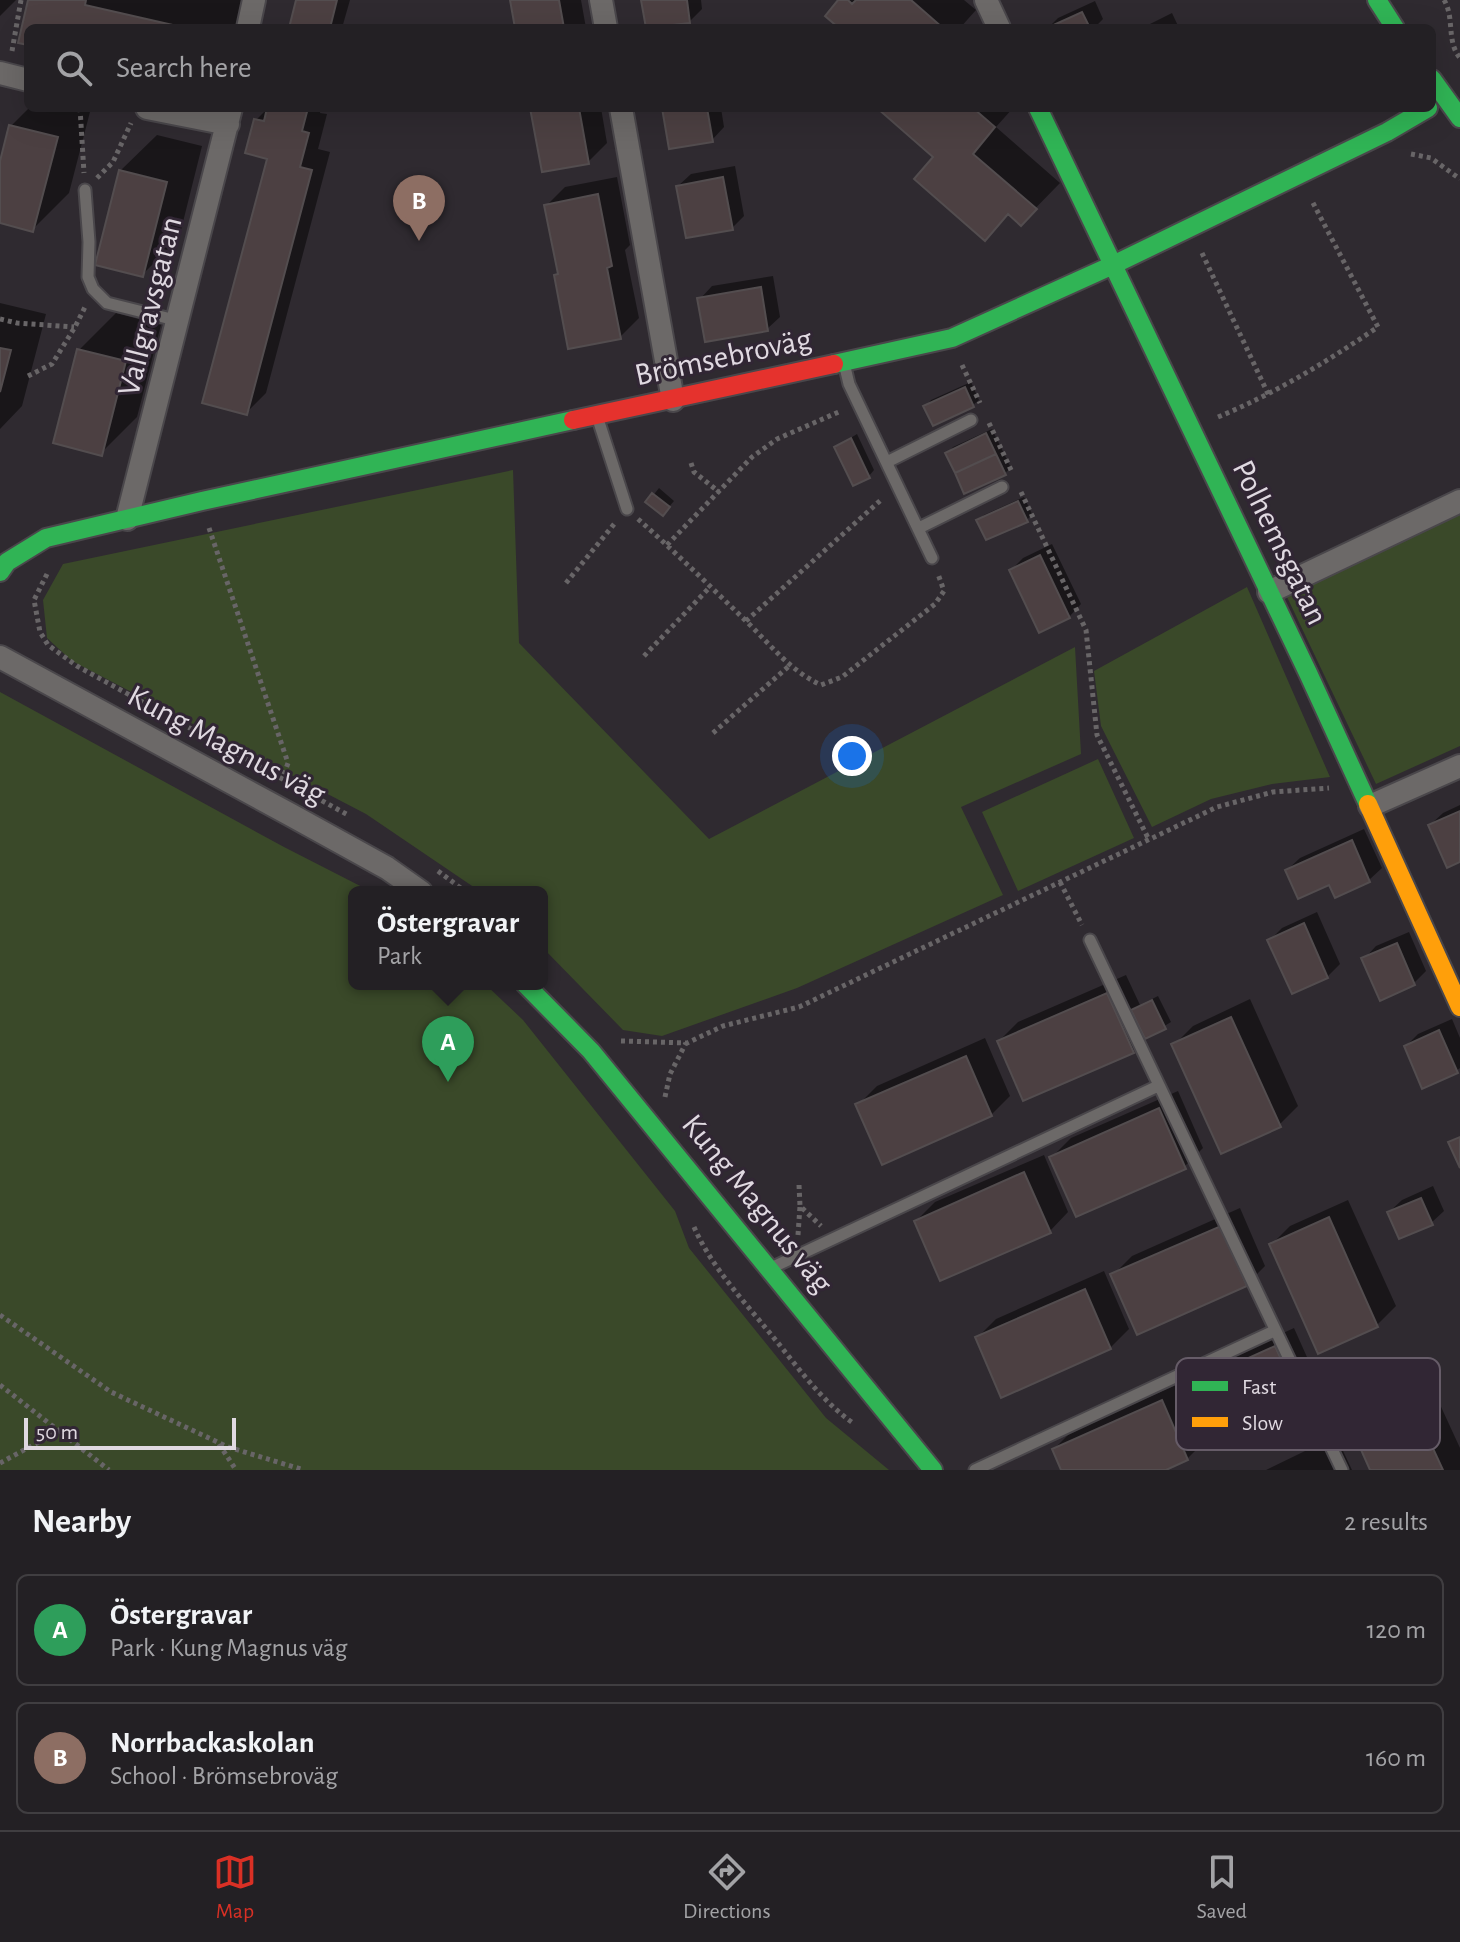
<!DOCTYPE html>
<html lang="en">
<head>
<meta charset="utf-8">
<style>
	:root { --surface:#232024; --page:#2b282c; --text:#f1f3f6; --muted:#a3a3a6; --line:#403e41; --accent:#d93025 }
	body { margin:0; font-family:"Alegreya Sans",sans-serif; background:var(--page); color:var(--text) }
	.scale { position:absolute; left:24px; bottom:20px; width:212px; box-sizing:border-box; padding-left:8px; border:4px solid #e0d9e1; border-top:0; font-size:22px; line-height:28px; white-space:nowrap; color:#e0d9e1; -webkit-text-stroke:6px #312634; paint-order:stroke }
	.you { position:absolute; left:852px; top:756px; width:28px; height:28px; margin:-20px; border:6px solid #fff; border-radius:50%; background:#1a73e8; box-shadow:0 0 0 12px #1a73e833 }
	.badge { display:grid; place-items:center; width:52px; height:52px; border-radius:50%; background:var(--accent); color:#fff; font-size:26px; font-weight:700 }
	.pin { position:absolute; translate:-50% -66px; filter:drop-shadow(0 2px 4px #0008) }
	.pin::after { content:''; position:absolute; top:42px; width:28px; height:24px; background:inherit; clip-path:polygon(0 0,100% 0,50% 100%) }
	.popup { position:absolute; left:348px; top:886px; width:200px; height:104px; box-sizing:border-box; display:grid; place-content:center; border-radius:12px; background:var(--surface); filter:drop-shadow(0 2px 6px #0005); font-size:26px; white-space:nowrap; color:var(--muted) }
	.popup b { font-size:30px; color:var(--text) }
	.popup::after { content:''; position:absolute; left:50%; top:100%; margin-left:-16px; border:16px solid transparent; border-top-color:var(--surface) }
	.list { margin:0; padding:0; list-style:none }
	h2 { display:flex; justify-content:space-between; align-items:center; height:104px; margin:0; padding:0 32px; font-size:34px }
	h2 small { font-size:26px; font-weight:400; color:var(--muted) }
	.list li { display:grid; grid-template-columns:52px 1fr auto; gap:24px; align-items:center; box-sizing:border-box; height:112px; margin:0 16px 16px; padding:0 16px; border:2px solid var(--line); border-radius:12px }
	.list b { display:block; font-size:30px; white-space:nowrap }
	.list p { margin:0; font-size:26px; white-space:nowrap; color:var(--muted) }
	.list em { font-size:26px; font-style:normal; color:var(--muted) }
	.icon { flex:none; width:44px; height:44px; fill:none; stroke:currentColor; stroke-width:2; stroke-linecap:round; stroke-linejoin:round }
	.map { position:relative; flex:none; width:1460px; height:1470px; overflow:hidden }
	.search { position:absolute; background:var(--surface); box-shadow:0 8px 32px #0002; left:24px; right:24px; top:24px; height:88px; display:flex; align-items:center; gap:20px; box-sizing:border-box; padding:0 28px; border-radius:12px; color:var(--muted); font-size:30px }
	.sheet { height:360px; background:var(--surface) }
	nav { display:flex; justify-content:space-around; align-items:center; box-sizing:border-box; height:112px; border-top:2px solid var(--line); background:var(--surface); font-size:22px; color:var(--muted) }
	nav a { display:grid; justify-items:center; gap:4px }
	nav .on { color:var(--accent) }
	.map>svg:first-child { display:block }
	.green { fill:#3a4929 }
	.shadow { fill:#0007 }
	.building { fill:#4c4042; stroke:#534d4f; stroke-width:2 }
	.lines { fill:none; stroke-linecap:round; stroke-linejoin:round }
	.lane-casing { stroke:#4a474b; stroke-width:15 }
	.street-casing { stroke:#4a474b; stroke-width:26 }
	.fast-casing { stroke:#4a474b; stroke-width:22 }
	.slow-casing { stroke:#4a474b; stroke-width:22 }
	.jam-casing { stroke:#4a474b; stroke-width:22 }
	.path { stroke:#686567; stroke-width:5; stroke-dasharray:4 4; stroke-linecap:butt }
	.lane { stroke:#6c6968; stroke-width:11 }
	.street { stroke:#6c6968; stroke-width:22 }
	.fast { stroke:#30b455; stroke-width:18 }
	.slow { stroke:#ff9f0a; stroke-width:18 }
	.jam { stroke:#e5322d; stroke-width:18 }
	.labels { text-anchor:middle; stroke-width:6; stroke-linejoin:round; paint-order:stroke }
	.street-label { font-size:32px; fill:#e0d9e1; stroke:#312634 }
	.key { fill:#312634; stroke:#665c68; stroke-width:2 }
	.key-label { font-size:22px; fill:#e0d9e1 }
</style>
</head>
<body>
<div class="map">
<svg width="1460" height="1470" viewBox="0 0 1460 1470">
	<rect width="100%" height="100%" fill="#2f2a30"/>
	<path class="green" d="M513,470L519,643L709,839L1075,647L1081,754L961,807L1003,895L797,988L662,1036L623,1030L542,947V892H481L366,814L72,661L47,638L43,600L63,564Z
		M1460,513V746L1376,784L1287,597Z
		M1247,587L1330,777L1272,784L1211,799L1152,827L1101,726L1094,671Z
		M0,692L284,847L372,892H354V984H485L523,1020L675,1211L689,1248L826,1418L889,1470H0Z
		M1098,759L1134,838L1018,891L982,812Z"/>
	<path class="shadow" d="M0,0H16L0,16Z
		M30,0H242L236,28H28V43L21,41Z
		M298,0H350L342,28H291Z
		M512,0H581L586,28H517Z
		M643,0H701L702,9L690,21Z
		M841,0H964L976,10L960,28H842Z
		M1095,1L1103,19L1097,25L1099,28H1048L1058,18Z
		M1172,13L1179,28H1142Z
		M29,108H91L69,193L33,229L0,221V169L11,126Z
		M268,108H321L320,113L327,114L318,149L330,152L266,393L247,412L269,158L256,120Z
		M532,108H601L607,143L588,162Z
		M664,108H721L724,127L712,140Z
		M880,108H1013L996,127L1060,183L1021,223L1010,213L985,238L936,157Z
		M157,135L202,146L179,238L142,275L120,171Z
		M735,166L744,216L732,228L678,186L691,174Z
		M617,177L630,245L625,250L639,318L620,337L556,276L559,272L546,206L565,187Z
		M773,276L780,317L767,329L700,299L712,286Z
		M0,303L46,314L22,406L0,429Z
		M116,313L161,325L137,417L101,453L79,350Z
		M971,382L979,400L973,405L926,406L931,400Z
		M992,429L1011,468L1005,473L948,453L953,447Z
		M857,434L874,470L869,476L836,447Z
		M659,488L674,501L668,508L648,502Z
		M1024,497L1032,514L1027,520H979L984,515Z
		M1052,544L1081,604L1069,617L1011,570L1023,558Z
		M1460,805V860L1430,825L1443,813Z
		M1364,829L1382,868L1369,880L1336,896L1330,883L1287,870L1300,858Z
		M1317,912L1340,964L1327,977L1270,940L1282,928Z
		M1409,932L1426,971L1414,983L1364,959L1376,946Z
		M1126,975L1140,1005L1158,996L1171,1022L1148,1036L1132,1051L999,1041L1018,1022Z
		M1250,999L1298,1106L1279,1125L1174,1045L1193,1026Z
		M1452,1019L1460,1038V1068L1456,1071L1406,1046L1418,1034Z
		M985,1038L1010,1096L991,1115L858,1105L877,1086Z
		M1178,1091L1203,1148L1184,1167L1052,1157L1071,1138Z
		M1044,1155L1068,1212L1050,1231L916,1221L935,1202Z
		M1433,1186L1444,1211L1431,1223L1389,1212L1402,1200Z
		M1348,1200L1396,1306L1377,1325L1319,1351L1271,1245L1290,1226Z
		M1240,1208L1265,1266L1246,1285L1113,1275L1132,1256Z
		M1104,1271L1129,1329L1110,1348L977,1338L996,1319Z
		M1294,1328L1319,1384L1301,1403L1209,1437L1187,1459L1161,1470H1064L1054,1449L1073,1430L1181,1383L1184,1390L1205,1369Z
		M1437,1398L1460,1448V1470H1373L1361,1444L1380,1425Z
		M1336,1436L1352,1470H1266Z"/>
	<path class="building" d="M28,0H86L85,5L186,28H28V45L18,43Z
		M296,0H337L330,28H289Z
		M510,0H559L564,28H515Z
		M641,0H687L690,23L646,28Z
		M838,0H848L852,4L856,0H911L943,28H839L825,16Z
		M1082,12L1090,28H1047Z
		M267,108H308L302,131L309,133L300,167L312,170L247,415L202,403L267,159L245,153L254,119L264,121Z
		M530,108H579L589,164L542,172Z
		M662,108H707L713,142L669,149Z
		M877,108H973L995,127L973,154L1037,209L1021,226L1008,214L985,241L914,179L933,157Z
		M9,125L58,137L33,232L0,223V161Z
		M119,170L167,182L143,277L95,265Z
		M723,177L733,230L686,238L676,186Z
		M598,194L612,266L607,268L621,339L568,349L554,275L558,274L544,205Z
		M761,287L768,331L705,342L697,298Z
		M0,348L11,350L0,392Z
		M77,349L126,361L102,456L53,443Z
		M965,387L974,407L933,426L923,406Z
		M986,433L996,454L955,473L945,453Z
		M851,438L870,478L853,486L834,447Z
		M996,454L1006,475L964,494L955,473Z
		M652,493L670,507L663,516L645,502Z
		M1018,501L1028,522L986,540L976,520Z
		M1040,555L1070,618L1039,633L1009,570Z
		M1460,811V862L1447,868L1428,825Z
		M1352,840L1370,882L1335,898L1329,885L1298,899L1285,870Z
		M1304,923L1328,978L1292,994L1267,940Z
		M1397,943L1415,985L1380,1001L1361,958Z
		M1107,993L1134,1053L1023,1101L997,1041Z
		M1152,1000L1166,1029L1145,1039L1131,1010Z
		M1231,1017L1281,1127L1221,1154L1171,1044Z
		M1439,1030L1458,1073L1422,1089L1404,1046Z
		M966,1056L992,1116L882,1165L855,1104Z
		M1159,1108L1186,1169L1076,1217L1049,1157Z
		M1460,1137V1168L1448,1142Z
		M1024,1172L1051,1233L940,1281L914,1221Z
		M1421,1198L1433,1225L1399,1239L1387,1212Z
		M1329,1217L1378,1327L1318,1354L1269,1244Z
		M1221,1226L1247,1286L1137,1335L1110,1274Z
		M1085,1289L1111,1349L1001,1398L975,1337Z
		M1275,1346L1302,1405L1210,1446L1184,1387Z
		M1162,1400L1188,1460L1166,1470H1061L1052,1449Z
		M1418,1416L1443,1470H1370L1358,1443Z"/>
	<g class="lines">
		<defs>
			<path id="lane" d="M85,190L89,242L88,277L93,289L107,303L179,321
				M844,363L849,384L932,558
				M597,416L627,509
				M887,462L971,420
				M919,528L1002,487
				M1090,940L1342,1470
				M771,1268L1158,1086
				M975,1470L1274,1331"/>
			<path id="street" d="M601,0L606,28
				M986,0L999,28
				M248,28L254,0
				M0,73L28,80
				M147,108L228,124
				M621,108L673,400
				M127,519L231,108
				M1269,592L1460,501
				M0,657L291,815L387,868L421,892
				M1370,806L1460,766"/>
			<path id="fast" d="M1377,0L1395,28
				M1432,79L1460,118
				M1038,108L1308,673L1368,804
				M834,364L952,338L1113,265L1387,132L1428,108
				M0,572L7,562L46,538L202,501L573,420
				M525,984L591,1051L933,1470"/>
			<path id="slow" d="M1368,804L1460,1007"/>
			<path id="jam" d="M573,420L834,364"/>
		</defs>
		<use href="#lane" class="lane-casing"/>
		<use href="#street" class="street-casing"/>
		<use href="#fast" class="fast-casing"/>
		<use href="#slow" class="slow-casing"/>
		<use href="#jam" class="jam-casing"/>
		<path class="path" d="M1444,0C1455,18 1446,41 1460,58
			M12,51L21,0
			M80,108L84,173
			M1411,154L1431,158L1460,179
			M97,178L113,162L131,123
			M1202,253L1269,396
			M0,319L17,323L74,327
			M962,365L980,403
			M28,376L52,364L75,327L86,305
			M1218,417C1276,393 1326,362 1378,327L1312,201
			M989,423L1012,472
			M691,463L694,472L719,492
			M1021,492L1086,630L1097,735L1149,840
			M638,519C675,552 711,587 746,621C771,645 789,670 821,685L842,677L935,604L944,591L938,574
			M209,528L288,763L283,777
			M667,545L752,457L777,439L841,411
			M47,574L34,600L40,632L48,645L77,666L348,815
			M566,583L615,523
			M746,621L882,499
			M644,656L709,588
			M713,733L789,666
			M438,871L466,892
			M1060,882L1082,925
			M621,1041L687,1043L723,1026L799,1007L1217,807L1273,792L1329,788
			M665,1097L670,1074L686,1043
			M799,1185L800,1206L821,1226
			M694,1227C711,1266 742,1299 769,1332C795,1363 819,1399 853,1423
			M798,1235L800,1206
			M0,1315L111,1392L228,1447L304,1470
			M0,1385L109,1470
			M219,1444L236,1470
			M0,1463L59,1431"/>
		<use href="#lane" class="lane"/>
		<use href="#street" class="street"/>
		<use href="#fast" class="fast"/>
		<use href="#slow" class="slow"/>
		<use href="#jam" class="jam"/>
	</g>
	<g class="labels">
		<g class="street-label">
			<text transform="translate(149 306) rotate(-76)" y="11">Vallgravsgatan</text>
			<text transform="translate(723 356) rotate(-12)" y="11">Brömsebroväg</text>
			<text transform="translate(1281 542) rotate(64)" y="11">Polhemsgatan</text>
			<text transform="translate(227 744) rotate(28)" y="11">Kung Magnus väg</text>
			<text transform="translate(758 1203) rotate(51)" y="11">Kung Magnus väg</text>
		</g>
	</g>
	<rect x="1176" y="1358" width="264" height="92" rx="12" class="key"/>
	<rect x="1192" y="1381" width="36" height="10" fill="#30b455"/>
	<rect x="1192" y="1417" width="36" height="10" fill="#ff9f0a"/>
	<g class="key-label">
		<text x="1242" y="1394">Fast</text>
		<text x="1242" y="1430">Slow</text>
	</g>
</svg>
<div class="scale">50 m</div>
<div class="you"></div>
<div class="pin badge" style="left:448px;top:1082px;background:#2e9e5b">A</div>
<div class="popup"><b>Östergravar</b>Park</div>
<div class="pin badge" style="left:419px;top:241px;background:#8d6e63">B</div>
<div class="search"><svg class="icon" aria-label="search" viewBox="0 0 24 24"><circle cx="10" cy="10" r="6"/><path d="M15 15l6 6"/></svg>Search here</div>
</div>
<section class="sheet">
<h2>Nearby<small>2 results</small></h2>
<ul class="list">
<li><span class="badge" style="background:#2e9e5b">A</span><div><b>Östergravar</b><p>Park · Kung Magnus väg</p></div><em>120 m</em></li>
<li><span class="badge" style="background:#8d6e63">B</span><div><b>Norrbackaskolan</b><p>School · Brömsebroväg</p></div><em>160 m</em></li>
</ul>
</section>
<nav>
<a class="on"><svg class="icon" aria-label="map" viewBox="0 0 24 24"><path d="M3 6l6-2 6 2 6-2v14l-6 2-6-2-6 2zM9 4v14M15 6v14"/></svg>Map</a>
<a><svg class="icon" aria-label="directions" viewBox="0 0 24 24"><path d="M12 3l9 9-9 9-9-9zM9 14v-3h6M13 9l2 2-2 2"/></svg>Directions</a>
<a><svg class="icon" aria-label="saved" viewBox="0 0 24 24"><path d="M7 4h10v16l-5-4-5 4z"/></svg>Saved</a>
</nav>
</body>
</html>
